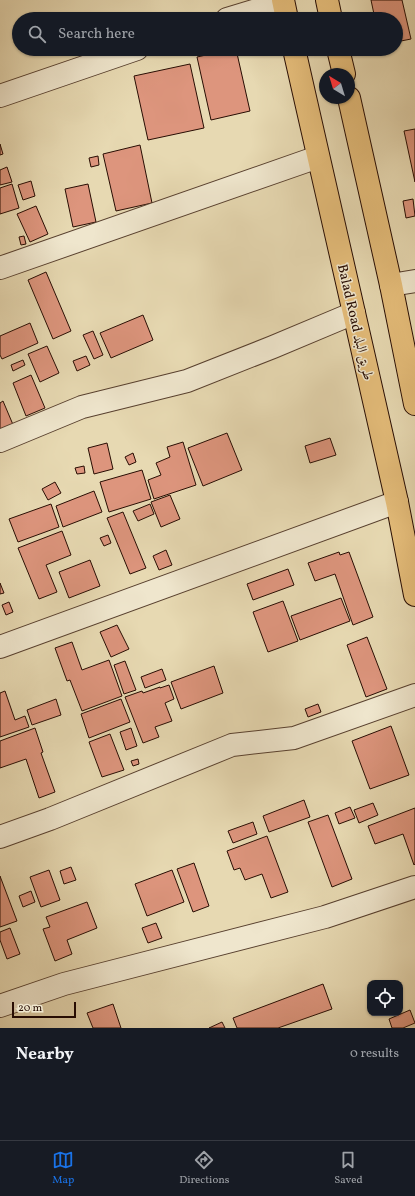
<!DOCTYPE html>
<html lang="en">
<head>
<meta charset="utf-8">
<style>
	:root { --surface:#171b24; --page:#242831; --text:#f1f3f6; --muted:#9ea1a6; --line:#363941; --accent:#1a73e8 }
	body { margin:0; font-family:Vollkorn,Amiri,serif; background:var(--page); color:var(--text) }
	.controls { position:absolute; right:12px; bottom:12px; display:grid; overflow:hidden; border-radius:8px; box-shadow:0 1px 3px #0004 }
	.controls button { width:36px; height:36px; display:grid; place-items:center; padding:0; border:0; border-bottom:1px solid var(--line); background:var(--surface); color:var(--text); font:20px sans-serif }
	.compass { position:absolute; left:319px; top:68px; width:36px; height:36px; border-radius:50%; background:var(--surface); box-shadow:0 1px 3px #0004; rotate:322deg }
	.scale { position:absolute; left:12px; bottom:10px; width:64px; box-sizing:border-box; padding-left:4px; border:2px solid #280d03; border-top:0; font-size:11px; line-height:14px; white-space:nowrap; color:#280d03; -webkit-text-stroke:3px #efe6cd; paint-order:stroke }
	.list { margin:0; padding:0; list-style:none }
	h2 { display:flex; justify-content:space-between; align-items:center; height:52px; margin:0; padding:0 16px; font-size:17px }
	h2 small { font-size:13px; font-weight:400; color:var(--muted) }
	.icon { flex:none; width:22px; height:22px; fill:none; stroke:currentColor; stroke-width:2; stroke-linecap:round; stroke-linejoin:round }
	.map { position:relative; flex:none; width:415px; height:1028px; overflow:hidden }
	.search { position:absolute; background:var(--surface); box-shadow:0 1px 3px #0004; left:12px; right:12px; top:12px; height:44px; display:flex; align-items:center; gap:10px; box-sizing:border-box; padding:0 14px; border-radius:22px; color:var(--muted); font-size:15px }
	.sheet { height:112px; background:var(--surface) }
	nav { display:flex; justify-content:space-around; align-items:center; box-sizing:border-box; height:56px; border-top:1px solid var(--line); background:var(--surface); font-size:11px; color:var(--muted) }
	nav a { display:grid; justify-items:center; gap:2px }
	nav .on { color:var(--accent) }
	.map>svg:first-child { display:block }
	.building { fill:#dd957d; stroke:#280d03 }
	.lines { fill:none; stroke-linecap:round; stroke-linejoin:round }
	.street-casing { stroke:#58402f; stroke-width:24 }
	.highway-casing { stroke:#280d03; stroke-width:24 }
	.street { stroke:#efe6cd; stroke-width:22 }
	.highway { stroke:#e4bc79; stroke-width:22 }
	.labels { text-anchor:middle; stroke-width:3; stroke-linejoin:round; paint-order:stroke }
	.street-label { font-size:14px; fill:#280d03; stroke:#efe6cd }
</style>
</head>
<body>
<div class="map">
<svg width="415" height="1028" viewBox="0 0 415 1028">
	<rect width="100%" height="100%" fill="#e7d9b2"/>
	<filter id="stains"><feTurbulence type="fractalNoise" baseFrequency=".005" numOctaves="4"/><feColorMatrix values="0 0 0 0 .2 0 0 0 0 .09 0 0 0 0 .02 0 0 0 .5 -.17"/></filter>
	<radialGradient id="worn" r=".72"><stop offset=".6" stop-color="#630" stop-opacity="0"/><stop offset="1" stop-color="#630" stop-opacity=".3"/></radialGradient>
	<path class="building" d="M371,0H402L411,39L396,42V19H375Z
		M233,49H236L250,111L211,120L197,57Z
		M190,64L204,128L148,140L134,76Z
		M415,129V182L404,131Z
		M0,144L3,154L0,155Z
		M140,145L152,203L116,211L103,154Z
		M98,156L99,165L91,167L89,158Z
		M7,167L12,182L0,185V170Z
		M31,181L35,196L23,200L18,185Z
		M12,184L19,208L0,214V188Z
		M88,184L96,222L73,227L65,189Z
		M413,199L415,216L406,218L403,201Z
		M36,206L48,234L30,242L17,214Z
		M24,236L26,244L21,245L19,237Z
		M46,272L71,331L53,339L28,280Z
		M143,315L153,340L111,358L100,333Z
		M30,323L38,343L2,359L0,355V336Z
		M93,331L103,355L94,359L83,335Z
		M47,346L59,373L40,382L28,354Z
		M86,356L90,365L77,371L73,361Z
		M23,360L25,365L13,371L11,365Z
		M31,375L45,408L26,416L13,383Z
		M3,401L14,427L0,433V403Z
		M227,433L242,470L203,486L188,448Z
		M330,438L336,455L310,463L305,446Z
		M183,442L196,485L154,499L148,480L161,475L156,463L170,457L167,447Z
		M107,443L113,469L94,474L88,448Z
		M133,453L136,462L129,465L125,457Z
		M84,466L85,473L77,474L75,468Z
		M142,470L151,499L109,512L100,482Z
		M55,482L61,493L48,500L42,489Z
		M94,491L102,512L63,527L56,506Z
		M170,495L180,519L161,527L151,502Z
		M51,504L59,527L18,542L9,519Z
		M150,504L154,514L138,521L133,511Z
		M123,512L146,568L130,574L107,518Z
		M62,531L71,555L46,565L57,592L39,599L18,548Z
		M108,535L111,543L104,546L100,538Z
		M166,550L172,565L159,570L153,556Z
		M339,552L340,555L349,552L373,617L353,625L335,574L315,581L308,563Z
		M90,560L100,586L69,598L59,572Z
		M288,569L294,585L253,600L247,584Z
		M0,583L4,593L0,594Z
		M341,598L350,621L300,640L291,616Z
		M283,601L298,641L268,652L253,612Z
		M9,602L13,612L6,615L2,605Z
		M117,625L129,649L111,657L100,632Z
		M367,637L387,689L366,697L347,645Z
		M72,642L82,670L109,660L122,696L82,711L70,680L67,681L55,648Z
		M125,661L136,690L124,694L114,665Z
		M214,666L223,693L181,709L171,682Z
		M162,669L166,680L145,688L141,677Z
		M169,685L174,699L165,703L172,721L155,727L159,737L143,743L125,697L142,691L143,693L160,687V688Z
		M5,691L15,720L25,716L29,727L0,737V693Z
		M56,699L61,715L32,725L27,710Z
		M121,699L130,722L89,738L81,714Z
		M318,704L321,712L308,717L305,709Z
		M391,726L409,775L370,789L352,741Z
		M35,728L43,752L41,753L55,792L39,798L26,759L0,768V741Z
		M131,728L137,746L126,750L120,732Z
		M110,734L124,770L102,777L89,742Z
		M138,759L139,764L133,766L131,761Z
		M304,800L310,817L269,832L263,816Z
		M373,803L378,815L359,823L354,810Z
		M350,807L355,818L339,824L335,813Z
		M415,808V864L414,865L403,834L375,844L368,826Z
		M328,815L352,879L332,887L308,822Z
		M253,822L257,834L233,843L228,831Z
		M267,836L288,892L271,898L262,874L245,880L240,868L234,870L227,851Z
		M194,863L209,906L193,912L177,869Z
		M71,867L76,880L64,884L60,871Z
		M49,870L60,900L41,907L30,877Z
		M172,870L184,902L147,916L135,884Z
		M0,876L17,921L0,927Z
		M31,891L35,902L23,907L19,896Z
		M87,902L97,928L67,940L72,954L55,961L43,929L50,927L46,917Z
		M156,923L162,938L148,943L142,928Z
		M10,928L20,954L7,959L0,940V932Z
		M323,984L332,1009L278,1028H237L233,1018Z
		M113,1004L121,1028H93L87,1013Z
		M410,1010L415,1023L403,1028H392L389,1019Z
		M222,1022L225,1028H209Z"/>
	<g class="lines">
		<defs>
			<path id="street" d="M227,19L283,2
				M0,96L137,49
				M0,268L318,157
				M391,285L415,281
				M0,441L82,407L187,381L273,347L354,313
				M0,647L397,502
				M0,837L50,819L232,745L294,738L415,695
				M0,1006L64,984L325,917L415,887"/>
			<path id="highway" d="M283,0L287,19
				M327,0L331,19
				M294,49L397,502L415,595
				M338,49L344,74
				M349,98L391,285L415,404"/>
		</defs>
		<use href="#street" class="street-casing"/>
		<use href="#highway" class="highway-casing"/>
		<use href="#street" class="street"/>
		<use href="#highway" class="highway"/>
	</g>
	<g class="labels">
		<g class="street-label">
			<text transform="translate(356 322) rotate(77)" y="5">Balad Road طريق البلد</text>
		</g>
	</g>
	<rect width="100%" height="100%" filter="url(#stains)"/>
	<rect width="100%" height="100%" fill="url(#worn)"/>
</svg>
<div class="controls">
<button><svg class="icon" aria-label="locate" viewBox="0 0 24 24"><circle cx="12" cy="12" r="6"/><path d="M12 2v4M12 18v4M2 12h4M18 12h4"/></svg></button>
</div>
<svg class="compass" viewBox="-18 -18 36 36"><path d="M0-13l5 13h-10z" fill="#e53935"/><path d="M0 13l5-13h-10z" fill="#9ea1a6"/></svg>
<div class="scale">20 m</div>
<div class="search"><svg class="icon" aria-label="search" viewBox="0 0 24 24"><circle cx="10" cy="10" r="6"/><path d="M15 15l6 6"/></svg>Search here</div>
</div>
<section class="sheet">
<h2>Nearby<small>0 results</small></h2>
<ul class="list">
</ul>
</section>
<nav>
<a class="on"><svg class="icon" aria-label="map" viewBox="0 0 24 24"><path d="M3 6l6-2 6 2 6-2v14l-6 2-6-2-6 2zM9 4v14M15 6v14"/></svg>Map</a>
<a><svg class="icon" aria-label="directions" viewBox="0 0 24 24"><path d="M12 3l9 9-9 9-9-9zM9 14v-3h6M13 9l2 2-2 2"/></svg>Directions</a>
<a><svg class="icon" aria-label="saved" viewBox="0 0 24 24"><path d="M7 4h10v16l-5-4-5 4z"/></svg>Saved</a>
</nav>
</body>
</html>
